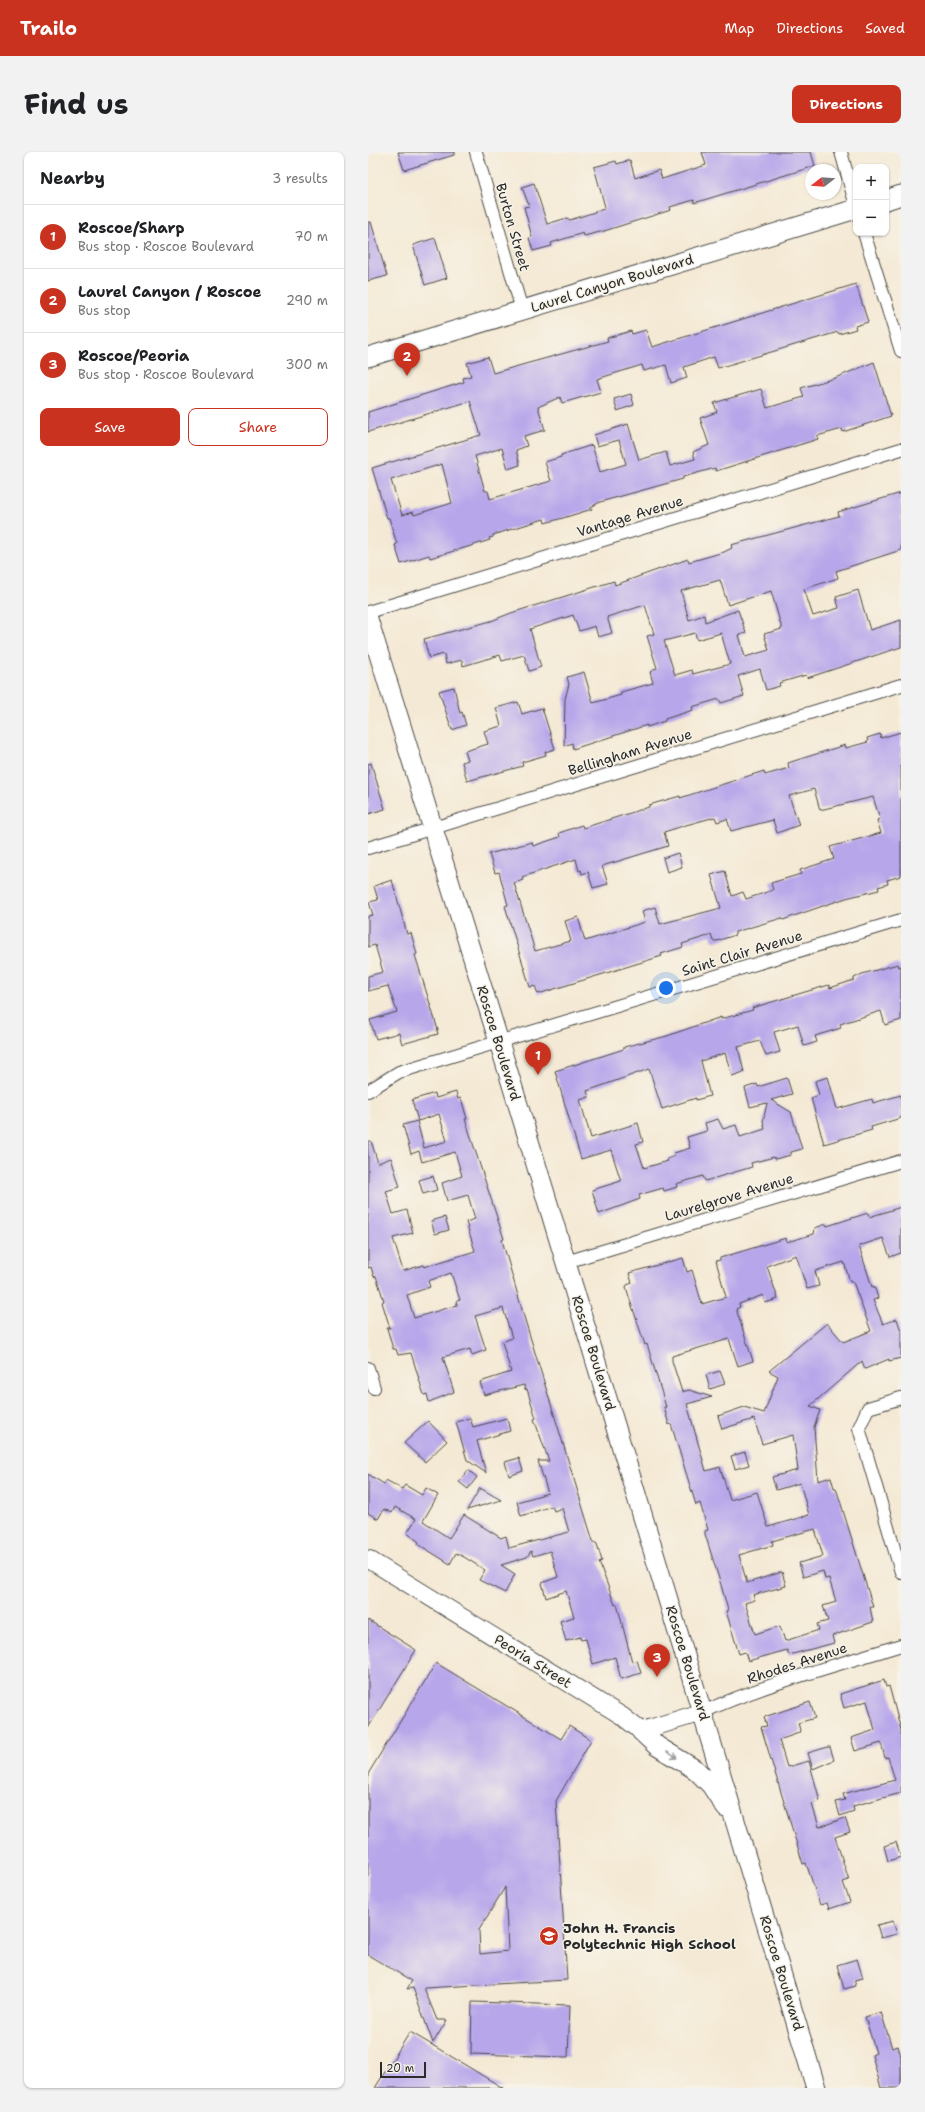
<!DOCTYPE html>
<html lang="en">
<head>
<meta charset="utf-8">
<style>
	:root { --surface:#fff; --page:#f2f2f2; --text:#202124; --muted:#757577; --line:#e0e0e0; --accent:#c8321e }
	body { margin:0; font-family:"Shantell Sans",sans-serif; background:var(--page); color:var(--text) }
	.controls { position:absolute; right:12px; top:12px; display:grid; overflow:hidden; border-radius:8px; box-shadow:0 1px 3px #0004 }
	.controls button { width:36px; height:36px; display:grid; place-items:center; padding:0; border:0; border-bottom:1px solid var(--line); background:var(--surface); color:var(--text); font:20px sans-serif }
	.compass { position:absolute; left:437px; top:12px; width:36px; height:36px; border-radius:50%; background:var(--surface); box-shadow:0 1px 3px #0004; rotate:253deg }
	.scale { position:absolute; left:12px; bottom:10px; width:46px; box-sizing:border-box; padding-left:4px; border:2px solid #2b2b2b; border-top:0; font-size:11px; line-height:14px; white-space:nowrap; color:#2b2b2b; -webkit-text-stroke:3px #f7f3e8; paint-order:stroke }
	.you { position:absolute; left:298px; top:836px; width:14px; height:14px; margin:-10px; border:3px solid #fff; border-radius:50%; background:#1a73e8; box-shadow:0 0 0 6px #1a73e833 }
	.badge { display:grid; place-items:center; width:26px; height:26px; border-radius:50%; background:var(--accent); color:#fff; font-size:13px; font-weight:700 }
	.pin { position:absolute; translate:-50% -33px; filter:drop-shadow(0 1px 2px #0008) }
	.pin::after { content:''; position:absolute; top:21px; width:14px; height:12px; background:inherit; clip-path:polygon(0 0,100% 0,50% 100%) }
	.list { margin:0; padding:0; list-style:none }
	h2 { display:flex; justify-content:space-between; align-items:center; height:52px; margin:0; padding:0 16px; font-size:17px }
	h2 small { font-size:13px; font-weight:400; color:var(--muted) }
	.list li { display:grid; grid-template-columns:26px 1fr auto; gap:12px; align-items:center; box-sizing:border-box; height:64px; padding:0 16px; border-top:1px solid var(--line) }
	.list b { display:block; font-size:15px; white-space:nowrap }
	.list p { margin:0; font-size:13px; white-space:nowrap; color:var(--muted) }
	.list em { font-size:13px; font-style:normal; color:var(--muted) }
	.actions { display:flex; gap:8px; padding:12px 16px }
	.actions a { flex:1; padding:9px 0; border:1px solid var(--accent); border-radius:8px; text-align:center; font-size:14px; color:var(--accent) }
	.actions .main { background:var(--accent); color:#fff }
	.map { position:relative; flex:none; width:533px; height:1936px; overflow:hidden; border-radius:8px }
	header { display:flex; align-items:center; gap:24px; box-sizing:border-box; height:56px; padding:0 20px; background:var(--accent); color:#fff }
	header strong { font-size:19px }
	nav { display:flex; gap:22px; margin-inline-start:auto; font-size:14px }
	.intro { display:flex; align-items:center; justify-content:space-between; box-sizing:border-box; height:96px; padding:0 24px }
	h1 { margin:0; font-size:28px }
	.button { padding:10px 18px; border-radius:8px; background:var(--accent); color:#fff; font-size:14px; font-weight:700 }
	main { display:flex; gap:24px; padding:0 24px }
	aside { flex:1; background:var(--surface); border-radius:8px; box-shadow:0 1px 3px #0004 }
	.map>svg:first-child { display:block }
	.building { fill:#b7a6ea; fill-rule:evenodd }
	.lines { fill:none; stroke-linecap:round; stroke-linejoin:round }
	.street-casing { stroke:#494844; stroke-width:14 }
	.secondary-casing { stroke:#494844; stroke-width:19 }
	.primary-casing { stroke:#494844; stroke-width:21 }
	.street { stroke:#fff; stroke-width:12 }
	.secondary { stroke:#fff; stroke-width:17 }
	.primary { stroke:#fff; stroke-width:19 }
	.oneway { stroke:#a0a0a0 }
	.labels { text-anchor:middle; stroke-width:3; stroke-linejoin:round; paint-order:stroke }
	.street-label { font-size:14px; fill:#2b2b2b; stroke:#f7f3e8 }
	.poi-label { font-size:14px; font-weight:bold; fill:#2b2b2b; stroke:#f7f3e8; text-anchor:start }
</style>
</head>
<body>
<header>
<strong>Trailo</strong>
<nav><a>Map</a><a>Directions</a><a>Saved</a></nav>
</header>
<div class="intro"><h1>Find us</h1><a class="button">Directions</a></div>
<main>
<aside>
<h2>Nearby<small>3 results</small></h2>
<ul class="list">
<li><span class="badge">1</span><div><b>Roscoe/Sharp</b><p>Bus stop · Roscoe Boulevard</p></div><em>70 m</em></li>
<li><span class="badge">2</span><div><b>Laurel Canyon / Roscoe</b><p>Bus stop</p></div><em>290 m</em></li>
<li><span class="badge">3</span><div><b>Roscoe/Peoria</b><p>Bus stop · Roscoe Boulevard</p></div><em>300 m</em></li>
</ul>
<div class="actions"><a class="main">Save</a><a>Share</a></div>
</aside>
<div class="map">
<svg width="533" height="1936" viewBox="0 0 533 1936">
	<rect width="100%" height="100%" fill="#f7f3e8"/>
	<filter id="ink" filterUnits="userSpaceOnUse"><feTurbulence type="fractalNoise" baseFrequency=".025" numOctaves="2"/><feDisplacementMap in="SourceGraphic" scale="8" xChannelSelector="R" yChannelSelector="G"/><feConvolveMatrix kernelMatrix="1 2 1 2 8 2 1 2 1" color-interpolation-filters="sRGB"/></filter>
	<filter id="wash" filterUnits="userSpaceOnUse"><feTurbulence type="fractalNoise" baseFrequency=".012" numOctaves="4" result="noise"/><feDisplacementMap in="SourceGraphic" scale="16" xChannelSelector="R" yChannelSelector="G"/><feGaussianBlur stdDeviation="0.9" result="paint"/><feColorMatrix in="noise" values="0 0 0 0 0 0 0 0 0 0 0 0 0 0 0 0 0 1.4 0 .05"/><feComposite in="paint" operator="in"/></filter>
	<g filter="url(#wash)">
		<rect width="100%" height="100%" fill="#f4e9d4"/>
		<g id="blocks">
			<path class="building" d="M30,0H86V3L36,18Z
				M334,0H443L447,14L326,51V48L302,55L303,58L236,79L216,84L215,81L183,91L184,94L165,99L161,86L164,85L156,55L161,54L154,35L166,31L179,72L199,66L202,68L236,57L237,55L226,15L248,9L249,12L262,8L267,26L291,18L294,27L338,13Z
				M0,70H3L19,124L0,129Z
				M67,86L79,126L57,133L45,93Z
				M488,132L500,170L487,174L488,177L471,182L470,180L350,216L346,205L316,215L319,226L303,231L298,213L276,219L274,213L229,227L233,240L194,251L192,245L170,255L177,278L156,284L159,294L148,298L152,313L140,317L134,296L107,304L117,339H120L122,347L183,329L177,310L193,305V303L224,293L232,320L258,312L251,288L229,294L226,283L260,272L271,308L298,300L302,314L327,307L325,300L341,293L332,266L349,260L346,251L393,237L399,256L436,245L433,236L467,226L506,210L523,264L475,280L474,277L449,284L450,287L348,319L347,316L315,325V327L232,350L223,355L224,357L195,366L177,371L176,367L125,383V385L121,386L122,388L103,394L62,406L61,403L33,412L27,393L29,392L21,366H19L4,316L113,283L102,249L0,280V260L96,230L95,226L103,224L99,211L120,205L125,221L240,189L239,186L263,179L264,182L278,178L284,195ZM74,312L84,351L46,363L45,360L34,363L23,328Z
				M263,242L266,253L249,259L246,247Z
				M533,341V398L468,419L470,426L436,437L445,464L471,456L468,445L490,438L502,478L533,468V495L439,526L438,523L411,531L412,534L398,538L392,517L370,524L376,544L353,551L351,547L324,555L325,558L297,567V569L279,575V573L205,597L204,591L196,594L197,547L201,532L199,525L216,520L225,551L253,543V540L285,531L282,520L289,516L279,484L286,482L277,453L239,465L244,481L230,485L227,474L211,479L205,463L162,477L173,515L161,519L156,503L134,509L132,503L95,514L94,508L78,512L76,502L61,506L56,487L123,469L143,461L246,429L247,433L320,407L321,410L356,400L364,396L363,393L471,364L470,360ZM352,428L360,453L403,439L414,477L396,482L401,498L377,505L371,483L378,481L370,458L337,470L336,463L321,468L313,439ZM327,481L329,488L353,481L362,512L325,522L324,518L307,523L296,489Z
				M86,535L92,561L94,560L98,573L84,578L71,539Z
				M150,550L154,562L174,556L187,597L177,600L178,603L154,610L155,614L99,629L94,610L100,608L97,599L120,592L116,579L133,574L128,556Z
				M533,580V724L519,728L520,732L510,735L511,738L478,746L426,764L415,768L414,766L367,780V783L349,789H345L343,783L314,792L315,795L293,802L294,804L170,842L167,834L162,835L137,754L140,753L131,720L127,721L121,702L164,690L165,694L192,685L191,681L214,673L215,676L281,655V653L312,644V646L396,619L397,623L421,616L420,611L429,608L477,593L478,596L500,590L499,586L512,582L513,586ZM446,637L452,658L505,645L512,667L509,668L513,681L462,695L466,707L432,718L433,722L403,731L405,738L378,747L375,740L364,744L357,719L343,723L353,756L292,772L287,755L274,759L277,770L217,789L210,765L197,769L203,789L167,799L146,731L155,728L154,725L208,707L211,719L213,718L214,722L220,720L225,736L240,732L234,714L300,694L296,680L318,673L347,665L349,670L359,667L363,679L405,668L409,681L431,673L421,644Z
				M3,611L17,657L0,662V612Z
				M310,701L314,715L299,720L295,706Z
				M24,728L39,782L43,781L49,802L47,803L70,878H69L70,882L34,892L31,881L8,887L2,868L29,860L20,834L0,839V824L15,820L7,793L0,795V764L5,763L1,750L10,748L6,734Z
				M530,812L531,815L533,814V868L517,873L513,859L472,872L473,876L447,884L449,890L436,894L430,873L406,880L412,900L398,904L392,889L370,895L376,920L364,924L357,901L333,909L342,944L328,948V946L294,957L281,917L219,939L221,945L212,948L223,986L270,971L275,990L268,992L276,1016L300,1009L299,1007L307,1004L306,1001L322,996L319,985L339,979L337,971L350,967L355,977L368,973L372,985L397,977L395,969L399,951L382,955L377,936L389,932L390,935L419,926L424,942L403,948L423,960L434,997L423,1000V1003L407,1007L406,1005L383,1011L384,1015L337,1029L335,1024L308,1032L309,1035L296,1039L295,1036L271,1043L272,1047L231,1062L224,1038L253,1029L243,998L213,1007L187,919L256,897V895L299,884L353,865V867L385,858L384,856L437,840L461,833L462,836L486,828V826L494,822Z
				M460,925L469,957L504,947L505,951L533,943V966L503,975L504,978L456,992L443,946L451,943L447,929Z
				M88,940L90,947L93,946L99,967H97L136,1087L134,1088L157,1168L225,1389L229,1392L234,1409L231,1410L247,1453L249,1452L264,1510L269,1508L273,1521L253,1527L247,1505L225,1512L218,1487L213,1488L212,1485L198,1489L192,1469L206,1465L198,1439L178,1446L174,1431L190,1425L182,1399L165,1404L163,1399L159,1405L133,1413L147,1422L137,1441L111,1428L117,1418L96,1405L88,1401L82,1412L50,1392L51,1390L39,1381L48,1367L27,1355L24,1361L16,1357L10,1367L0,1361V1322L16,1332L18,1328L34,1337L37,1333L54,1343L58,1336L70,1343L55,1369L81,1386L96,1363L133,1386L138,1384L141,1396L201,1380L194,1356L186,1359L184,1354L153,1364L149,1350L180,1341L170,1309H181L166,1267L168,1266L159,1237L157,1238L156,1233L116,1243L112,1230L143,1220L134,1190L144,1186L135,1156L107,1164L118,1198L104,1203L102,1197L75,1205L86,1240L61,1250L59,1242L56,1243L55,1240L43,1201L30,1203L28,1197H25L19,1176H22L14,1150L16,1149L8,1124L6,1125L3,1115L0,1116V989H3L10,1011L23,1006L32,1035L18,1039L25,1062L39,1058L45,1081L25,1086L35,1119L55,1113L56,1115L107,1099L98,1070L107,1067L100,1043L79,1049L74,1031L94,1024L87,1000L54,1010L51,999L43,1002L35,973L49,969L56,996L79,989L71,962L50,969L44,948L67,941L68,946ZM83,1121L92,1148L88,1149L89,1153L46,1166L39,1143L62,1135L60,1129Z
				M65,1024L69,1038L55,1042L51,1028Z
				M533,1055V1101L522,1105L515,1086L491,1094L504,1135L506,1134L510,1146L505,1148L515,1172L529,1167L533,1179V1206L521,1209V1207L497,1217L494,1209L442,1254L452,1258L446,1275L450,1329L463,1325L466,1336H468L505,1455H502L505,1470L464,1484L466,1491L421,1503L419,1498L380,1509L377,1500L371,1502L358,1459L360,1458L353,1433L337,1382V1379L340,1378L332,1351L328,1353L303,1272L301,1273L296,1255H298L279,1192L277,1193L262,1148L258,1135L259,1133L264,1131L261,1121L315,1106L319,1120L324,1118L334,1152L358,1145L348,1109L352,1108V1106L418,1086L419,1090L446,1082L447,1076L458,1072L459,1074L500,1061L501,1065ZM428,1103L439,1137L451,1134L447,1119L476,1110L482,1130H485L503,1179L475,1190L459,1171L401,1219L410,1224L396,1261L376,1255L350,1264L354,1277L386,1267L394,1292L425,1283L430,1318L404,1325L408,1338L432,1331L441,1363L400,1375L389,1340L362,1348L352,1315L338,1319L319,1252L344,1245L321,1238L314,1240L304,1209V1204L361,1187L370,1214L385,1209L368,1157L372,1155L371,1152L395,1143L397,1151L410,1147L399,1114ZM447,1377L455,1404L431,1411L435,1425L455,1419L457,1427L461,1426L468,1450L455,1454L460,1469L449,1472L451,1478L417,1489L412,1474L387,1482L377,1451L387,1448L385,1443L418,1434L414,1420L379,1431L371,1403L405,1393L404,1389Z
				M77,1065L81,1078L67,1082L63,1069Z
				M352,1219L357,1232L342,1237L338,1223Z
				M102,1266L105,1275L139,1266L142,1279L109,1289L118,1321L99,1308L88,1270Z
				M60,1269L79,1289L57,1310L36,1291Z
				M377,1300L381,1313L367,1317L363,1304Z
				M151,1306L155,1319L141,1324L137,1310Z
				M100,1318L109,1325L100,1337L91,1330Z
				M112,1336L133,1348L99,1358Z
				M0,1468L48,1498L0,1576Z
				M68,1511L193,1587L201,1574L223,1588L188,1649L199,1828L56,1836L69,1868H79L65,1891L45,1836L39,1837L44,1829L0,1803V1622ZM137,1735L140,1799L112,1802L111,1778Z
				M516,1528L518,1535L521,1534L533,1578V1641L485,1654L486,1659L472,1664L468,1650L477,1648L475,1642L527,1628L520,1605L517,1606L513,1591L487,1599L483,1586L507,1578L499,1549L476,1556L472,1542Z
				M442,1550L447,1566L430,1571L432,1578L431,1581L411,1588L419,1615L441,1609L452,1649L444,1652L451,1675L477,1666L482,1680L467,1685L481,1728L475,1730L482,1750L461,1757L459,1751L452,1753L438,1711L435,1712L393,1575L399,1574L396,1565Z
				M460,1595H462L466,1608L445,1617L440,1601Z
				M528,1690L533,1705L520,1709L516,1694Z
				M525,1769L529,1782L513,1786L509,1773Z
				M489,1807L495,1826L487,1828L488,1834L476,1837L469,1813Z
				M104,1850L202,1853L200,1905L103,1902Z
				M513,1860L524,1896L530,1894L533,1904V1936H513L504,1903L508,1901L497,1865Z
				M42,1880L66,1894L135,1936H7Z"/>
		</g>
	</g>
	<g filter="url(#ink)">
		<use href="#blocks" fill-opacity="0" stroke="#494844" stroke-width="1"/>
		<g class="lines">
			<defs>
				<path id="street" d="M108,0L154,158
					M473,0L488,54
					M496,81L533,199
					M0,460L533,297
					M0,696L533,533
					M0,939L31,920L533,768
					M198,1110L533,1009
					M0,1216L6,1236
					M533,1246L500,1256L491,1276L533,1420
					M335,1560C399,1531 467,1514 533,1493"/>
				<path id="secondary" d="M0,1407L254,1564L273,1579L335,1560"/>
				<path id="primary" d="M518,48L533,43
					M0,205L488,57
					M0,467L131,890L448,1936
					M273,1579L289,1594L328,1618L343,1633L358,1656"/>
			</defs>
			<use href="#street" class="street-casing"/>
			<use href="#secondary" class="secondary-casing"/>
			<use href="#primary" class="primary-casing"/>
			<use href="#street" class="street"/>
			<use href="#secondary" class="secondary"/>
			<use href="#primary" class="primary"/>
		</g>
		<defs><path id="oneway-shaft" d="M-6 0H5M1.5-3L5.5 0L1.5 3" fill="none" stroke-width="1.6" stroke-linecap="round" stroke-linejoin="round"/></defs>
		<use class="oneway" href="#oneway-shaft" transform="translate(304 1603) rotate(32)"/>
	</g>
	<defs>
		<symbol id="school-disc" viewBox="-11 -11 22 22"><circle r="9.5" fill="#c8321e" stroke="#f7f3e8"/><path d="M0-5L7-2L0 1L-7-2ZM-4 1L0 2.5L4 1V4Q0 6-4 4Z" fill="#fff"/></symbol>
	</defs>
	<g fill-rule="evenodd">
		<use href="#school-disc" x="170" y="1773" width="22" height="22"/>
	</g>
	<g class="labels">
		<g class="street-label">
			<text transform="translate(145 75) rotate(74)" y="5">Burton Street</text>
			<text transform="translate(244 131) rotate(-17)" y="5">Laurel Canyon Boulevard</text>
			<text transform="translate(262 364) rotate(-17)" y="5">Vantage Avenue</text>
			<text transform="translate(262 600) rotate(-17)" y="5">Bellingham Avenue</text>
			<text transform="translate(374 801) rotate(-17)" y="5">Saint Clair Avenue</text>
			<text transform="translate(131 891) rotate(73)" y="5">Roscoe Boulevard</text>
			<text transform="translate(361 1045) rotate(-17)" y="5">Laurelgrove Avenue</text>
			<text transform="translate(226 1201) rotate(73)" y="5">Roscoe Boulevard</text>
			<text transform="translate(165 1509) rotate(32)" y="5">Peoria Street</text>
			<text transform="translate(320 1511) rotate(73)" y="5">Roscoe Boulevard</text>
			<text transform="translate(429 1511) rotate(-18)" y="5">Rhodes Avenue</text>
			<text transform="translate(414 1821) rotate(73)" y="5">Roscoe Boulevard</text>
		</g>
		<g class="poi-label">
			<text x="195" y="1781">John H. Francis<tspan x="195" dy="16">Polytechnic High School</tspan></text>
		</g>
	</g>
</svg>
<div class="controls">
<button>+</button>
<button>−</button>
</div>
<svg class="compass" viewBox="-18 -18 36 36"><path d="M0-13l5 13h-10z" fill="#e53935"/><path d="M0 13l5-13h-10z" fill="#757577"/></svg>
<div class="scale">20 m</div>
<div class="you"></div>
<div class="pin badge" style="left:170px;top:923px">1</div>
<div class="pin badge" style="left:39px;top:224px">2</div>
<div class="pin badge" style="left:289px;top:1525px">3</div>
</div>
</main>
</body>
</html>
